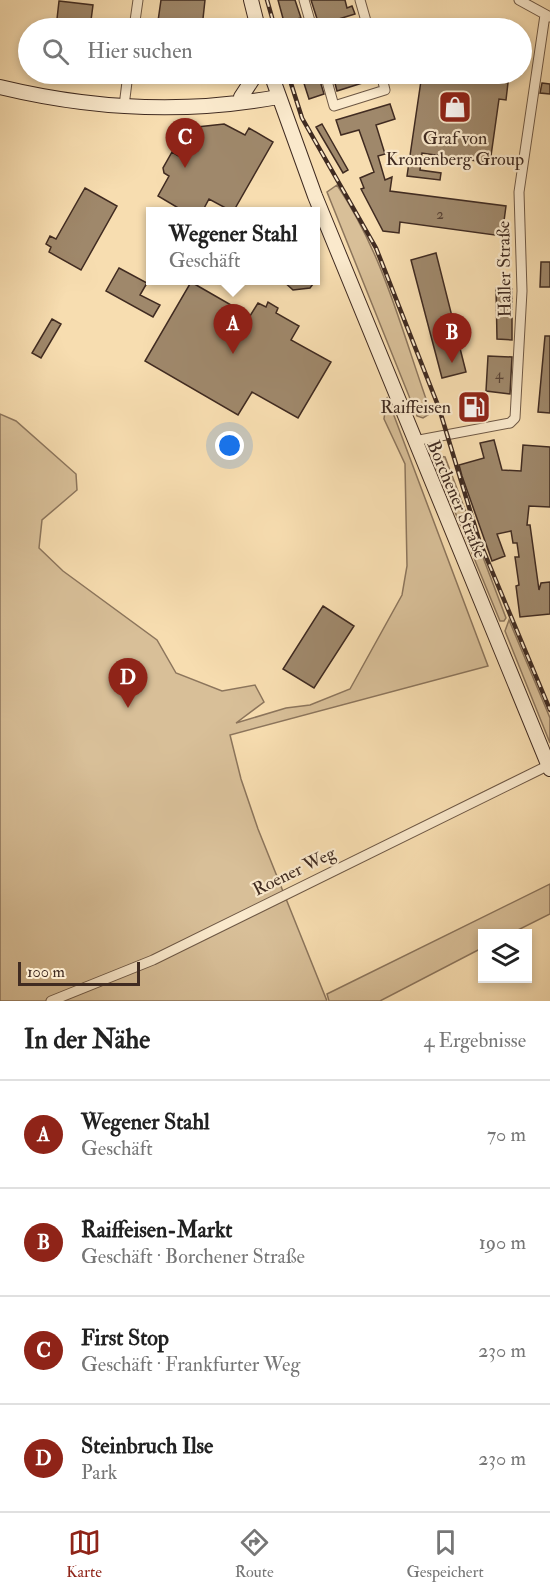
<!DOCTYPE html>
<html lang="de">
<head>
<meta charset="utf-8">
<style>
	:root { --surface:#fff; --page:#f6f6f6; --text:#222; --muted:#767676; --line:#e0e0e0; --accent:#8f2418 }
	body { margin:0; font-family:"IM FELL Double Pica",serif; background:var(--page); color:var(--text) }
	.controls { position:absolute; right:18px; bottom:18px; display:grid; overflow:hidden; border-radius:0px; box-shadow:0 3px 9px #0003 }
	.controls button { width:54px; height:54px; display:grid; place-items:center; padding:0; border:0; border-bottom:2px solid var(--line); background:var(--surface); color:var(--text); font:30px sans-serif }
	.scale { position:absolute; left:18px; bottom:15px; width:122px; box-sizing:border-box; padding-left:6px; border:3px solid #402b21; border-top:0; font-size:16px; line-height:21px; white-space:nowrap; color:#402b21; -webkit-text-stroke:4px #fae9cc; paint-order:stroke }
	.you { position:absolute; left:230px; top:446px; width:21px; height:21px; margin:-15px; border:4px solid #fff; border-radius:50%; background:#1a73e8; box-shadow:0 0 0 9px #1a73e833 }
	.badge { display:grid; place-items:center; width:39px; height:39px; border-radius:50%; background:var(--accent); color:#fff; font-size:20px; font-weight:700 }
	.pin { position:absolute; translate:-50% -50px; filter:drop-shadow(0 2px 3px #0008) }
	.pin::after { content:''; position:absolute; top:32px; width:21px; height:18px; background:inherit; clip-path:polygon(0 0,100% 0,50% 100%) }
	.popup { position:absolute; left:146px; top:207px; width:174px; height:78px; box-sizing:border-box; display:grid; place-content:center; border-radius:0px; background:var(--surface); filter:drop-shadow(0 2px 4px #0005); font-size:20px; white-space:nowrap; color:var(--muted) }
	.popup b { font-size:22px; color:var(--text) }
	.popup::after { content:''; position:absolute; left:50%; top:100%; margin-left:-12px; border:12px solid transparent; border-top-color:var(--surface) }
	.list { margin:0; padding:0; list-style:none }
	h2 { display:flex; justify-content:space-between; align-items:center; height:78px; margin:0; padding:0 24px; font-size:26px }
	h2 small { font-size:20px; font-weight:400; color:var(--muted) }
	.list li { display:grid; grid-template-columns:39px 1fr auto; gap:18px; align-items:center; box-sizing:border-box; height:108px; padding:0 24px; border-top:2px solid var(--line) }
	.list b { display:block; font-size:22px; white-space:nowrap }
	.list p { margin:0; font-size:20px; white-space:nowrap; color:var(--muted) }
	.list em { font-size:20px; font-style:normal; color:var(--muted) }
	.icon { flex:none; width:33px; height:33px; fill:none; stroke:currentColor; stroke-width:2; stroke-linecap:round; stroke-linejoin:round }
	.map { position:relative; flex:none; width:550px; height:1001px; overflow:hidden }
	.search { position:absolute; background:var(--surface); box-shadow:0 3px 9px #0003; left:18px; right:18px; top:18px; height:66px; display:flex; align-items:center; gap:15px; box-sizing:border-box; padding:0 21px; border-radius:33px; color:var(--muted); font-size:22px }
	.sheet { height:510px; background:var(--surface) }
	nav { display:flex; justify-content:space-around; align-items:center; box-sizing:border-box; height:84px; border-top:2px solid var(--line); background:var(--surface); font-size:16px; color:var(--muted) }
	nav a { display:grid; justify-items:center; gap:3px }
	nav .on { color:var(--accent) }
	.map>svg:first-child { display:block }
	.green { fill:#d8bf98; stroke:#8c755c; stroke-width:1.5 }
	.building { fill:#9f886b; stroke:#402b21; stroke-width:1.5 }
	.lines { fill:none; stroke-linecap:round; stroke-linejoin:round }
	.minor-casing { stroke:#6e5845; stroke-width:11 }
	.secondary-casing { stroke:#402b21; stroke-width:16 }
	.minor { stroke:#fae9cc; stroke-width:9 }
	.secondary { stroke:#fae9cc; stroke-width:14 }
	.rail-casing { stroke:#402b21; stroke-width:4.5 }
	.rail { stroke:#fae9cc; stroke-width:2; stroke-dasharray:7; stroke-linecap:butt }
	.labels { text-anchor:middle; stroke-width:4.5; stroke-linejoin:round; paint-order:stroke }
	.number-label { font-size:15px; fill:#584234 }
	.poi-label { font-size:18px; fill:#402b21; stroke:#fae9cc }
	.street-label { font-size:18px; fill:#402b21; stroke:#fae9cc }
</style>
</head>
<body>
<div class="map">
<svg width="550" height="1001" viewBox="0 0 550 1001">
	<rect width="100%" height="100%" fill="#f7ddb0"/>
	<filter id="stains"><feTurbulence type="fractalNoise" baseFrequency=".00333" numOctaves="4"/><feColorMatrix values="0 0 0 0 .2 0 0 0 0 .09 0 0 0 0 .02 0 0 0 .5 -.17"/></filter>
	<radialGradient id="worn" r=".72"><stop offset=".6" stop-color="#630" stop-opacity="0"/><stop offset="1" stop-color="#630" stop-opacity=".3"/></radialGradient>
	<path class="green" d="M337,185C385,257 402,333 431,413L423,418L417,416L327,192Z
		M387,397L488,666L230,735L241,779L258,829L327,1001H0V414L16,421L76,474L77,490L42,520L39,548L63,571L157,640L176,673L222,691L255,685L264,702L236,723L286,708L310,705L350,689L402,595L407,566L405,464L384,419Z
		M439,456L445,457L506,618L504,621H500L434,461Z
		M509,620L550,718V743L505,631Z
		M550,884V914L512,933H482V948L380,1001H329L327,994Z"/>
	<path class="building" d="M161,0H205L202,28H157Z
		M278,0H295L301,18L284,22Z
		M311,0H345L347,8L352,6L355,14L319,25Z
		M59,1L93,5L90,28H56Z
		M429,19L471,24L470,28H428Z
		M301,74H318L324,94L309,99Z
		M342,74H373L375,79L337,91L333,76Z
		M422,74H509L506,100L499,99L490,163L422,153L420,170L441,173L440,180L407,176Z
		M542,83L550,84V94L540,93Z
		M390,104L395,119L376,125L385,154L378,156L385,180L392,177L390,191L506,206L502,236L400,222L399,233L383,231L361,189L364,188L360,178L374,172L359,130L341,135L336,120Z
		M224,124L245,135L249,128L273,142L233,212L209,199L202,212H185L158,196L169,176L164,173L163,168L172,152L180,157L197,127Z
		M322,124L348,170L343,173L316,127Z
		M85,188L117,206L81,270L49,252L51,247L46,244L50,236L56,239Z
		M436,253L466,372L442,378L411,260Z
		M541,262H550V287H540Z
		M119,268L147,283L140,295L160,305L153,317L106,291Z
		M282,280H316L310,288L293,290Z
		M191,282L250,316L258,303L266,307L268,302L278,308L276,313L299,326L291,340L331,362L298,418L252,392L238,415L145,361Z
		M496,288L512,289V340L497,339Z
		M52,319L61,324L41,358L32,353Z
		M545,336H550V413L538,412Z
		M488,356L512,357L510,394L486,391Z
		M480,394L485,417L468,420L464,397Z
		M494,440L502,470L521,471L523,445L550,447V507L529,506L527,525H530L539,590L541,583L550,582V614L520,617L516,586L519,585L515,557H519L517,543H513L511,531L497,534L505,556L492,561L462,476L459,465L484,458L480,443Z
		M323,606L354,626L314,688L283,669Z"/>
	<g class="lines">
		<defs>
			<path id="minor" d="M304,0L312,28
				M360,0L368,28
				M519,0L550,17
				M134,28L138,0
				M325,74L334,106L385,90L381,74
				M124,106L128,74
				M414,441L510,423L515,418L522,291L519,192L545,15
				M51,1001L153,960L549,765"/>
			<path id="secondary" d="M251,0L258,28
				M271,74L315,196L550,769
				M0,87C91,109 186,114 278,97
				M241,97L256,74"/>
		</defs>
		<use href="#minor" class="minor-casing"/>
		<use href="#secondary" class="secondary-casing"/>
		<use href="#minor" class="minor"/>
		<use href="#secondary" class="secondary"/>
		<defs>
			<path id="rail" d="M267,0L275,28
				M288,74L302,118L376,248L439,408L479,540L550,710"/>
		</defs>
		<use href="#rail" class="rail-casing"/>
		<use href="#rail" class="rail"/>
	</g>
	<defs>
		<symbol id="shop-square" viewBox="-11 -11 22 22"><rect x="-9" y="-9" width="18" height="18" rx="4" fill="#8f2418" stroke="#fae9cc"/><path d="M-5-2.5h2.3a2.7 3.5 0 0 1 5.4 0H5L5.5 6h-11ZM-1.5-2.5h3a1.5 2.3 0 0 0-3 0Z" fill="#fff"/></symbol>
		<symbol id="fuel-square" viewBox="-11 -11 22 22"><rect x="-9" y="-9" width="18" height="18" rx="4" fill="#8f2418" stroke="#fae9cc"/><path d="M-5.5-6h7V0h2V4h1.3V-2.5L3-4.5l.8-.8L6-3V5H2.5V1h-1V6h-7ZM-4.2-4.7v3.2H.2V-4.7Z" fill="#fff"/></symbol>
	</defs>
	<g fill-rule="evenodd">
		<use href="#shop-square" x="436" y="88" width="38" height="38"/>
		<use href="#fuel-square" x="455" y="388" width="38" height="38"/>
	</g>
	<g class="labels">
		<g class="number-label">
			<text x="440" y="219">2</text>
			<text x="499" y="379">4</text>
		</g>
		<g class="poi-label">
			<text x="455" y="144">Graf von<tspan x="455" dy="21">Kronenberg Group</tspan></text>
			<text x="451" y="413" text-anchor="end">Raiffeisen</text>
		</g>
		<g class="street-label">
			<text transform="translate(504 269) rotate(-91)" y="6">Haller Straße</text>
			<text transform="translate(457 499) rotate(67)" y="6">Borchener Straße</text>
			<text transform="translate(294 871) rotate(-26)" y="6">Roener Weg</text>
		</g>
	</g>
	<rect width="100%" height="100%" filter="url(#stains)"/>
	<rect width="100%" height="100%" fill="url(#worn)"/>
</svg>
<div class="controls">
<button><svg class="icon" aria-label="layers" viewBox="0 0 24 24"><path d="M12 4l9 5-9 5-9-5zM3 14l9 5 9-5"/></svg></button>
</div>
<div class="scale">100 m</div>
<div class="you"></div>
<div class="pin badge" style="left:233px;top:354px">A</div>
<div class="popup"><b>Wegener Stahl</b>Geschäft</div>
<div class="pin badge" style="left:452px;top:363px">B</div>
<div class="pin badge" style="left:185px;top:168px">C</div>
<div class="pin badge" style="left:128px;top:708px">D</div>
<div class="search"><svg class="icon" aria-label="search" viewBox="0 0 24 24"><circle cx="10" cy="10" r="6"/><path d="M15 15l6 6"/></svg>Hier suchen</div>
</div>
<section class="sheet">
<h2>In der Nähe<small>4 Ergebnisse</small></h2>
<ul class="list">
<li><span class="badge">A</span><div><b>Wegener Stahl</b><p>Geschäft</p></div><em>70 m</em></li>
<li><span class="badge">B</span><div><b>Raiffeisen-Markt</b><p>Geschäft · Borchener Straße</p></div><em>190 m</em></li>
<li><span class="badge">C</span><div><b>First Stop</b><p>Geschäft · Frankfurter Weg</p></div><em>230 m</em></li>
<li><span class="badge">D</span><div><b>Steinbruch Ilse</b><p>Park</p></div><em>230 m</em></li>
</ul>
</section>
<nav>
<a class="on"><svg class="icon" aria-label="map" viewBox="0 0 24 24"><path d="M3 6l6-2 6 2 6-2v14l-6 2-6-2-6 2zM9 4v14M15 6v14"/></svg>Karte</a>
<a><svg class="icon" aria-label="directions" viewBox="0 0 24 24"><path d="M12 3l9 9-9 9-9-9zM9 14v-3h6M13 9l2 2-2 2"/></svg>Route</a>
<a><svg class="icon" aria-label="saved" viewBox="0 0 24 24"><path d="M7 4h10v16l-5-4-5 4z"/></svg>Gespeichert</a>
</nav>
</body>
</html>
